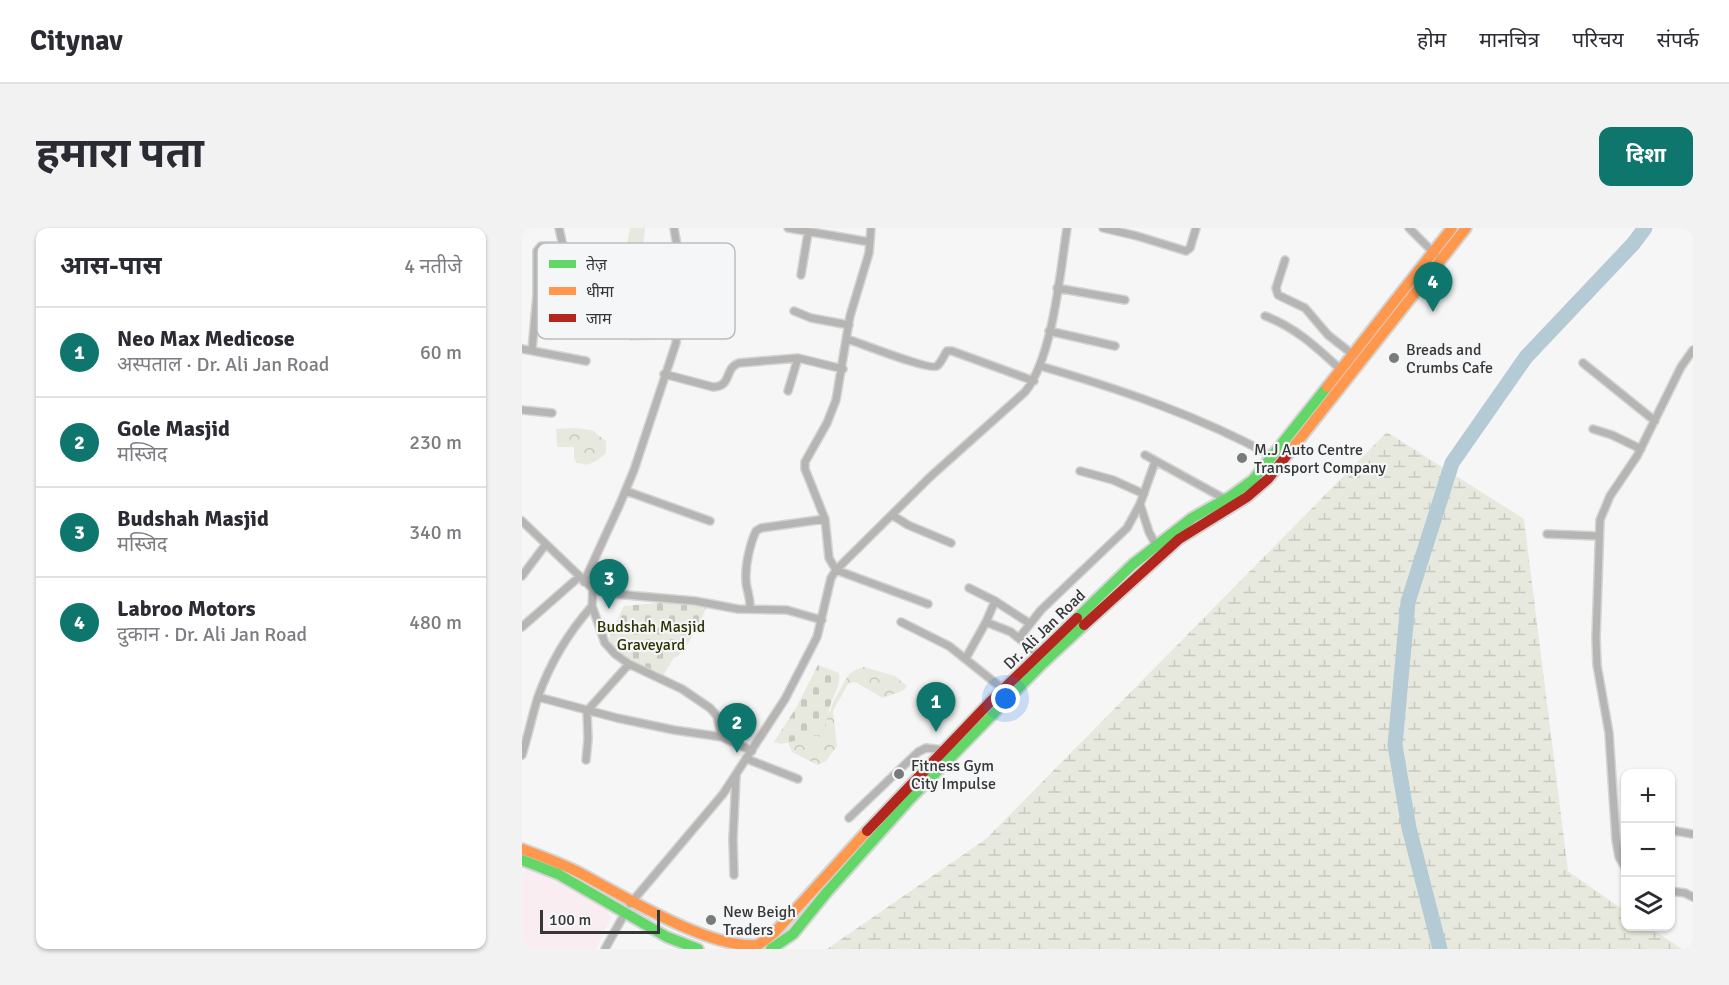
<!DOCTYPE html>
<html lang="hi">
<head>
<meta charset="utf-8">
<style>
	:root { --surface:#fff; --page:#f2f2f3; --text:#2b2b33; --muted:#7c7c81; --line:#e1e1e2; --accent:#0f766e }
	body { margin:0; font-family:Signika,"Noto Sans Devanagari",sans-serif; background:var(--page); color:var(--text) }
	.controls { position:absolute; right:18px; bottom:18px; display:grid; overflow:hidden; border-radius:12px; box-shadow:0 2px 4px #0004 }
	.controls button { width:54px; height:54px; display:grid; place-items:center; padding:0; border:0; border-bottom:2px solid var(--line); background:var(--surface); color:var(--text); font:30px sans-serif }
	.scale { position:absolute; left:18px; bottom:15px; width:120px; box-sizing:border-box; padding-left:6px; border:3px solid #363737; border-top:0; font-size:16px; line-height:21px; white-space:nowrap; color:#363737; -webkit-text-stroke:4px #f5f6f8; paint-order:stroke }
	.you { position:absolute; left:484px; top:471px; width:21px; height:21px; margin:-15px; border:4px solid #fff; border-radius:50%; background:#1a73e8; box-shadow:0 0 0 9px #1a73e833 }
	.badge { display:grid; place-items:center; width:39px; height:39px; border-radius:50%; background:var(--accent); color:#fff; font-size:20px; font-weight:700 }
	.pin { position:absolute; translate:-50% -50px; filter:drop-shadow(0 2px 3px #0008) }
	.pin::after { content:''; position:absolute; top:32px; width:21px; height:18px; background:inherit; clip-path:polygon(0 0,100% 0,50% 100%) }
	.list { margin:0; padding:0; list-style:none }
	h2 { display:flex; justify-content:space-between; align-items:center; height:78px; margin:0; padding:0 24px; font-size:26px }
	h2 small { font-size:20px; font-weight:400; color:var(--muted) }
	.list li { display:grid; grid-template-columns:39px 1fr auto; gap:18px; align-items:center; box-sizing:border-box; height:90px; padding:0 24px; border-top:2px solid var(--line) }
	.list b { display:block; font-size:22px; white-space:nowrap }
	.list p { margin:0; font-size:20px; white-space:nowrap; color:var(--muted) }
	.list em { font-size:20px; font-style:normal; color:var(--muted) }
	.icon { flex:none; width:33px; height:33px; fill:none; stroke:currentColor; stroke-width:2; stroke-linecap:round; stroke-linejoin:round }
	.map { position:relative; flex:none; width:1171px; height:721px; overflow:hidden; border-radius:12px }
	header { display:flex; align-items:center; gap:36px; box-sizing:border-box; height:84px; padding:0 30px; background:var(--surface); border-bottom:2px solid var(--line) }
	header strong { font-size:28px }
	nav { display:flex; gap:33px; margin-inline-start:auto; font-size:21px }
	.intro { display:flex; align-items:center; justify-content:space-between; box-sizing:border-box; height:144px; padding:0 36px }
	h1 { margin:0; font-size:42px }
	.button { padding:15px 27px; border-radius:12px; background:var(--accent); color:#fff; font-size:21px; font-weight:700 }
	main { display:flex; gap:36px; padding:0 36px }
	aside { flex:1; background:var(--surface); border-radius:12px; box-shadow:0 2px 4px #0004 }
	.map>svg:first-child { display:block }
	.medical { fill:#faedf2 }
	.forest { fill:url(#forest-crowns) }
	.wetland { fill:url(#wetland-marsh) }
	.cemetery { fill:url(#cemetery-stones) }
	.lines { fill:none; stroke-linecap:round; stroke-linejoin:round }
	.river { stroke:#b4cad5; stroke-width:15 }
	.street-casing { stroke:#d3d4d4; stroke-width:10 }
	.fast-casing { stroke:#d3d4d4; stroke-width:14 }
	.slow-casing { stroke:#d3d4d4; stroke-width:14 }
	.jam-casing { stroke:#d3d4d4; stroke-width:14 }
	.street { stroke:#b6b5b3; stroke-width:7 }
	.fast { stroke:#63d668; stroke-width:10 }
	.slow { stroke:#ff974d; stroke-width:10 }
	.jam { stroke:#b3261e; stroke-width:10 }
	.poi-dot { fill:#797a7a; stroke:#f5f6f8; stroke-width:2 }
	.labels { text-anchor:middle; stroke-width:4.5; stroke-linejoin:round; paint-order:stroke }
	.poi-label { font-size:16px; fill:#363737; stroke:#f5f6f8; text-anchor:start }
	.park-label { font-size:16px; fill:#2c3200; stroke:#f5f6f8 }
	.street-label { font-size:16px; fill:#363737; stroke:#f5f6f8 }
	.key { fill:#f5f6f8; stroke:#bcbdbe; stroke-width:1.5 }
	.key-label { font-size:16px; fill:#363737 }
</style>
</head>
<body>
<header>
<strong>Citynav</strong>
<nav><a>होम</a><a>मानचित्र</a><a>परिचय</a><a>संपर्क</a></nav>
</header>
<div class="intro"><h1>हमारा पता</h1><a class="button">दिशा</a></div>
<main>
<aside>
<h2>आस-पास<small>4 नतीजे</small></h2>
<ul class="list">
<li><span class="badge">1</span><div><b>Neo Max Medicose</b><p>अस्पताल · Dr. Ali Jan Road</p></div><em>60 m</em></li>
<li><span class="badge">2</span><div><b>Gole Masjid</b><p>मस्जिद</p></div><em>230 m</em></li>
<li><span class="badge">3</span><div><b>Budshah Masjid</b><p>मस्जिद</p></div><em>340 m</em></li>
<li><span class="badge">4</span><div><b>Labroo Motors</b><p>दुकान · Dr. Ali Jan Road</p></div><em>480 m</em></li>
</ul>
</aside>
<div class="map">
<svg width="1171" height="721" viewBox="0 0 1171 721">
	<defs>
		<pattern id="forest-crowns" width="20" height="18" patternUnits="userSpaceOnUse" patternTransform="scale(1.5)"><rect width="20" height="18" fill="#e7e9de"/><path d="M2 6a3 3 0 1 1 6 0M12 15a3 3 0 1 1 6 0" fill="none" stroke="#c7c8bf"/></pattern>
		<pattern id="wetland-marsh" width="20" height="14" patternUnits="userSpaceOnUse" patternTransform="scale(1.5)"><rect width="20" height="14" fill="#e7e9de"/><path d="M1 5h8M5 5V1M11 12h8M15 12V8" fill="none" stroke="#c7c8bf"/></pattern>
		<pattern id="cemetery-stones" width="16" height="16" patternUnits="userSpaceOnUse" patternTransform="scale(1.5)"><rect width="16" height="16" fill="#e7e9de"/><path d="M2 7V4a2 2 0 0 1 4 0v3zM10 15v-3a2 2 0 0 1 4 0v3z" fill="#c7c8bf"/></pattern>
	</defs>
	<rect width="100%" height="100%" fill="#f6f6f7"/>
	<path class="medical" d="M7,641L23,647L86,683L89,690L74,721H0V645Z"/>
	<path class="forest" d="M108,0H123L117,54L134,59L135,88L128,112L108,113L95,103L94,74Z
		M53,200L70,202L84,213V225C74,234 67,240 54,234L52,230V219H35L34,201Z
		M342,439L373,448L385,458L382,462L361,470L333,454L326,456L311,483L315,518L304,533L296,537L270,524L263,507L308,484C310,475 313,470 318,462C326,448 325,444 342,439Z"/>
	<path class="wetland" d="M865,204L1002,291L1046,643L1103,683L1104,698L1127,699L1160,721H305L464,611Z"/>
	<path class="cemetery" d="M146,374L184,380C177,398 168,415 155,429H152L141,448C122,441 92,430 87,409L102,378Z
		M296,437L317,445C319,459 310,469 307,482C305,491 304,498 301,506L259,516L252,514L274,480Z"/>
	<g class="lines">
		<path class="river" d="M918,721L887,600L873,517L886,374L930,235L1004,129L1111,16L1123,0"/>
		<defs>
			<path id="street" d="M266,0L348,14
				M349,0L347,25L328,88L314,172L305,195L283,234V241L303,291L307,330L314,342L406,376
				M581,0L615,8L664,23L668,20L674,0
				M887,0L913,26
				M41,18L46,28V58
				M763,32L754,60L756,67L783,80L806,107L829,125
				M279,47L286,5
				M535,60L603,72
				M272,83L289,90L327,97
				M743,88C773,99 794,119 817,140
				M527,103L593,118
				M325,111C338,115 408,143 415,138C419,135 422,127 425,123H430L512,153
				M0,121L64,133
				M10,122L15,67V23L19,18H41L37,0
				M1061,135L1133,193
				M518,138C598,161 677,188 750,228
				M142,146L191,159C211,158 201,141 217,135L276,130L321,141
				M266,163L276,130
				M0,182L30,185
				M1071,201L1090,207L1119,221
				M623,227L703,271
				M558,243L591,252L622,266
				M104,263L188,293
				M618,276L627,304L634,317
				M370,287L386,297L429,315
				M0,293L71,361L93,366L173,373L216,381L265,382L300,392
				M1025,306L1076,308
				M0,348L24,316
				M62,354L97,278L112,242L154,115L158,72V36L152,0
				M447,360L473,373L507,395
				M71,361L70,378L83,415L93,426L107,436L160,461L188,480L195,488L200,509
				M228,381C229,369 224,362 224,352C223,337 228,316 234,303L239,300L303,291
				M379,394L427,418L481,461
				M464,394L489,404L517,427
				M0,399L57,349
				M497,410L519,382L605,300L618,276L633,234
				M444,430L464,394L473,373
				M16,469L95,490L152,502L200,509L230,523
				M0,527C6,508 10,488 16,469C28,435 47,404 70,378
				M225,531L276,551
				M64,532L66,511L65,483L107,436
				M327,590L396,524L404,520L422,522
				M1148,602L1170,606
				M1104,641L1097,629L1094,612L1087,505L1075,437L1074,410L1078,292L1088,268L1115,228L1159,139L1171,122
				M212,647L211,611L214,548
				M1148,663L1163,665L1171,669
				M108,676L201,566L263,471L295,409L309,350L314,342L408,249L503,164C531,129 538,45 545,0
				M83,721L103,685"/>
			<path id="fast" d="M555,390L611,336L670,290L709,268L731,252L805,159
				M0,632L36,646L145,709L176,721
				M249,721L271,706L305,664L388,571L520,436L562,397"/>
			<path id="slow" d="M805,159L930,0
				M769,222L944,0
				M0,621C19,628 38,635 56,644C98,666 187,721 234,717C241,716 247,708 253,704L345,603"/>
			<path id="jam" d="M562,397L657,311L725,269L746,251L769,222
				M345,603L470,472L555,390"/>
		</defs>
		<use href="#street" class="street-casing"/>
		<use href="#fast" class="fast-casing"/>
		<use href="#slow" class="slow-casing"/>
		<use href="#jam" class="jam-casing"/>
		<use href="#street" class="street"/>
		<use href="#fast" class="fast"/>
		<use href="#slow" class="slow"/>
		<use href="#jam" class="jam"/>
	</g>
	<g class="poi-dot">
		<circle cx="872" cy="130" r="6"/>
		<circle cx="720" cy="230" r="6"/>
		<circle cx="377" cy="546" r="6"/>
		<circle cx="189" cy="692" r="6"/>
	</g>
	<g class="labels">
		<g class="poi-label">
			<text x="884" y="127">Breads and<tspan x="884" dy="18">Crumbs Cafe</tspan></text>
			<text x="732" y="227">M.J Auto Centre<tspan x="732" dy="18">Transport Company</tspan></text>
			<text x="389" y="543">Fitness Gym<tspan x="389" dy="18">City Impulse</tspan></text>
			<text x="201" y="689">New Beigh<tspan x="201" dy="18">Traders</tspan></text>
		</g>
		<g class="park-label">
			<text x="129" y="404">Budshah Masjid<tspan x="129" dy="18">Graveyard</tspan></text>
		</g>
		<g class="street-label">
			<text transform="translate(522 401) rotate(-44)" y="6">Dr. Ali Jan Road</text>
		</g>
	</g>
	<rect x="15" y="15" width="198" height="96" rx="9" class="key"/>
	<rect x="27" y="32" width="27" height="8" fill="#63d668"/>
	<rect x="27" y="59" width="27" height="8" fill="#ff974d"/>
	<rect x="27" y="86" width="27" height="8" fill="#b3261e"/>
	<g class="key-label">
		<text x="64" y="42">तेज़</text>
		<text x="64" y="69">धीमा</text>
		<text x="64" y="96">जाम</text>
	</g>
</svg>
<div class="controls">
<button>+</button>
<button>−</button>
<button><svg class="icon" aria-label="layers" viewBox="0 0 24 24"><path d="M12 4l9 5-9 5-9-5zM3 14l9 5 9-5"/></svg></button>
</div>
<div class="scale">100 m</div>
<div class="you"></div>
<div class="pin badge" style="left:414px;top:504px">1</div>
<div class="pin badge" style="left:215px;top:525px">2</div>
<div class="pin badge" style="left:87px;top:381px">3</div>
<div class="pin badge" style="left:911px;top:84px">4</div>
</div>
</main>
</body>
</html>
